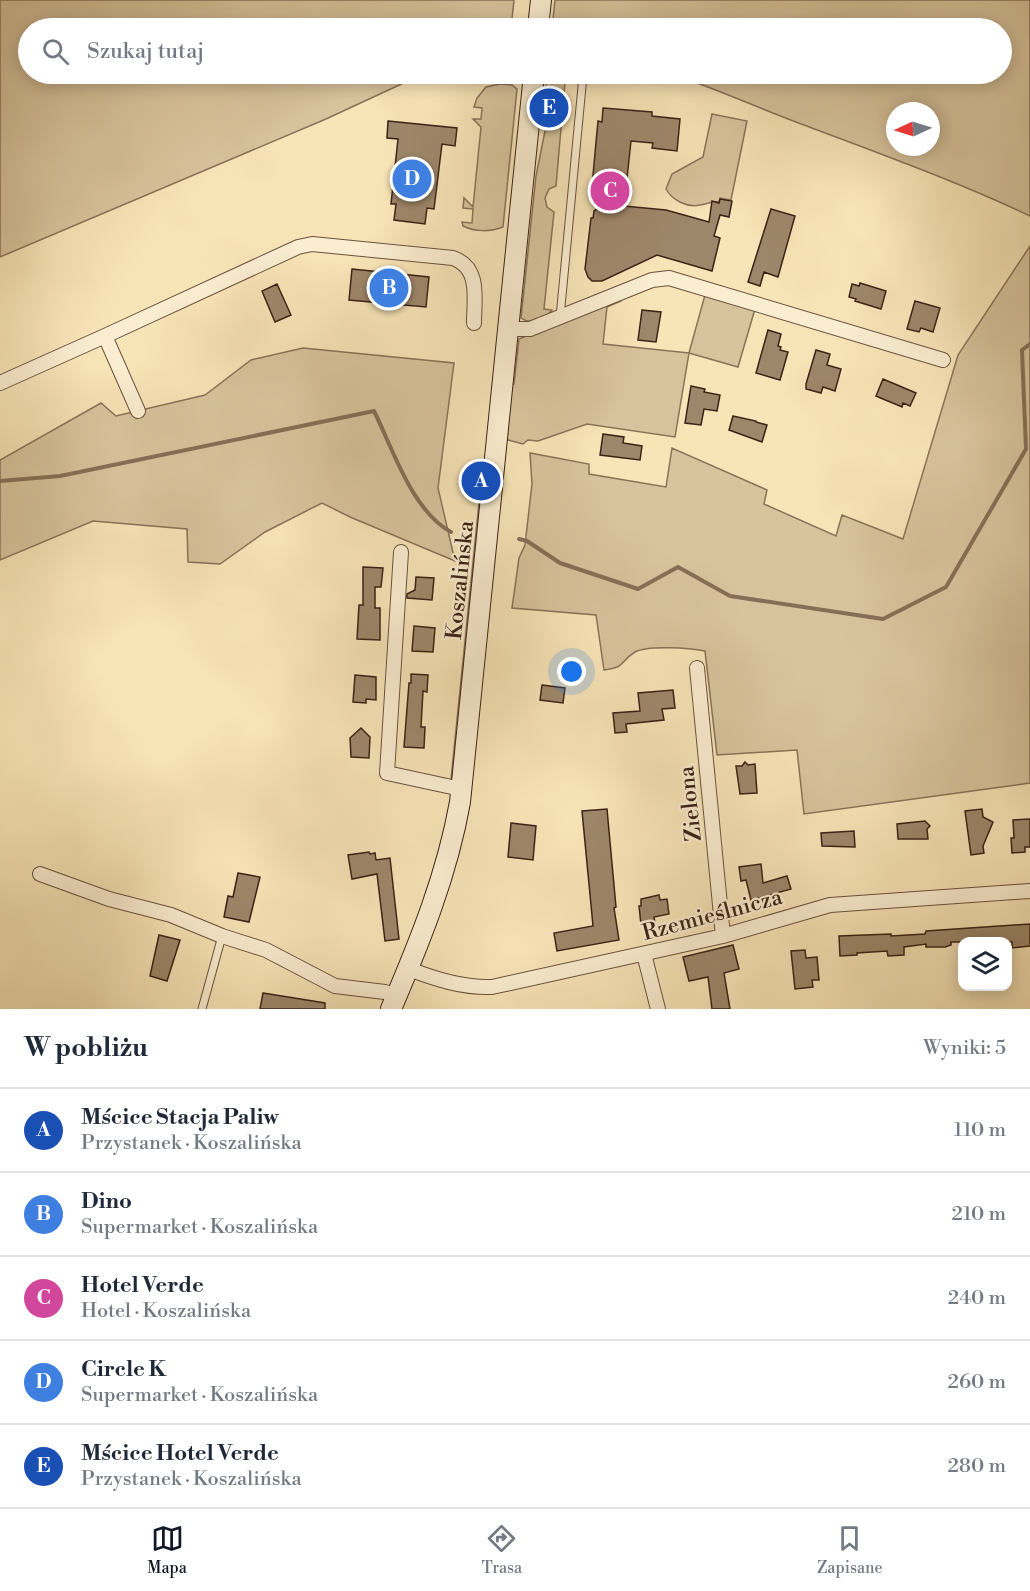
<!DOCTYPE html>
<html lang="pl">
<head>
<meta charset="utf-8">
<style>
	:root { --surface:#fff; --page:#f2f2f3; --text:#1f2937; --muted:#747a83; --line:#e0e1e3; --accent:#111827 }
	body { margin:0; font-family:"Libre Bodoni",serif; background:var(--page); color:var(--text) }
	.controls { position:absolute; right:18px; bottom:18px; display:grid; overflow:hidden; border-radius:12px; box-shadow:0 3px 15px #0003 }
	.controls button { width:54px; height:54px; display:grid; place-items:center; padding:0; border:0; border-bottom:2px solid var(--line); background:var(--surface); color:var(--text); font:30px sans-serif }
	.compass { position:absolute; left:886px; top:102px; width:54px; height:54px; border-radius:50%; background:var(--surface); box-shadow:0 3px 15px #0003; rotate:266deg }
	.you { position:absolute; left:572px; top:672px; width:21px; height:21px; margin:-15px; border:4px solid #fff; border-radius:50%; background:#1a73e8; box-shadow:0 0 0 9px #1a73e833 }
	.badge { display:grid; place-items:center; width:39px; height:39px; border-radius:50%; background:var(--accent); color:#fff; font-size:20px; font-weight:700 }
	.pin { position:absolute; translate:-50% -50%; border:3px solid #fff; box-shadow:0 2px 6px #0006 }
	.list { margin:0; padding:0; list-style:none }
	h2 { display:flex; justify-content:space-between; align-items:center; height:78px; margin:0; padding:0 24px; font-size:26px }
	h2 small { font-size:20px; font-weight:400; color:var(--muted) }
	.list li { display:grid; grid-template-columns:39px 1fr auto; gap:18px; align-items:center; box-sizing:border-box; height:84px; padding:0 24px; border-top:2px solid var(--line) }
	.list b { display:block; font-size:22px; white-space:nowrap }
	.list p { margin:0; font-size:20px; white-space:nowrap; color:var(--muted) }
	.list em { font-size:20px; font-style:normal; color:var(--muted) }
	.icon { flex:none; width:33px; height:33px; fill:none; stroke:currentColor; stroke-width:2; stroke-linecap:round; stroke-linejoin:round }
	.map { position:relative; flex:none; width:1030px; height:1009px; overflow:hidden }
	.search { position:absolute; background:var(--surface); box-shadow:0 3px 15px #0003; left:18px; right:18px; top:18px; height:66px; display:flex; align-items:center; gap:15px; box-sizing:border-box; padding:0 21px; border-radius:33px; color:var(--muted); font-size:22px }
	.sheet { height:498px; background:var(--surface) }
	nav { display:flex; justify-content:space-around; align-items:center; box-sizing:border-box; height:84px; border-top:2px solid var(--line); background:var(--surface); font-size:16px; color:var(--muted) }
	nav a { display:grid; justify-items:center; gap:3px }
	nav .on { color:var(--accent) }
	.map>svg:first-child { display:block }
	.green { fill:#d7c39c; stroke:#8a7259; stroke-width:1.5; fill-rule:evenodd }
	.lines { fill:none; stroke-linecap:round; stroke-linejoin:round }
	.stream { stroke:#866f56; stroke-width:4 }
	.building { fill:#9d876a; stroke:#3c2216; stroke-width:1.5 }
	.service-casing { stroke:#6b523e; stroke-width:9 }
	.minor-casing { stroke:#6b523e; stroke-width:16 }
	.secondary-casing { stroke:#3c2216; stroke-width:22 }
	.path { stroke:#3c2216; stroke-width:2; stroke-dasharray:1.5 3; stroke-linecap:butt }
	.service { stroke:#faedd0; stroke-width:7 }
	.minor { stroke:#faedd0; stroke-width:14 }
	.secondary { stroke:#faedd0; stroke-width:20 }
	.labels { text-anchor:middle; stroke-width:4.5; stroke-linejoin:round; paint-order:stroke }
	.street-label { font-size:22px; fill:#3c2216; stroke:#faedd0 }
</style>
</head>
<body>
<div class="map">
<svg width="1030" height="1009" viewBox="0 0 1030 1009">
	<rect width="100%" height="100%" fill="#f7e4b7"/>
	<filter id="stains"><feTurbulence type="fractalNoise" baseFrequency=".00333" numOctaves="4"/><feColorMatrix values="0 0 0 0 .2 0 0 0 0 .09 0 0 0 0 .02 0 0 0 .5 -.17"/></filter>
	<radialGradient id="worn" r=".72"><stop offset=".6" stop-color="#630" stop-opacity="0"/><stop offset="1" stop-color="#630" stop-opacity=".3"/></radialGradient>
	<path class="green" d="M0,0H514L511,28H28V74H423L326,119L0,257Z
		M555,0H1030V216C954,180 875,152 796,122C754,106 714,88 672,74H1002V28H552ZM895,111H931V147H895Z
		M546,74H566L563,102L549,99L550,88L546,87Z
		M500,84L512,85L517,89L503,227C491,232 475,232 463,226L462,222L472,223L473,209L463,208L464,198L473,207L481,127L473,119H481L482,108L474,107L477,98L486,87Z
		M551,104L563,105L556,186L549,189L545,198L547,207L554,212L544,309L552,310C545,319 532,326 521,318L536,176L546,126L548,105Z
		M712,114L747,121L731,200L720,198L719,202C711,201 707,204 700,205C687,208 672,200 666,189L672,174L703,157Z
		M1030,246V783L804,814L797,750L717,755L705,651C690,648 648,645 635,652C619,662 627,667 604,670L596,615L512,608L519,558L525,545L532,484L530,453L589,464V474L666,487L672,448L767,490L764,504L836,536L842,515L903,539L958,355Z
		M705,295L755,309L738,367L689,353L675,437L587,424L538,441L528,440L523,444L508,440L505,433L510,385L514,384L519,339L619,298L621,301L607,307L603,344L689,353Z
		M303,348L454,363L438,488L455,561L350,517L322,503L265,532L220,564L188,562L187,529L93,521L0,560V460L101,403L116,416L205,395L251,360Z
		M479,503L483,504L455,776L451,779Z"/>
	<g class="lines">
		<path class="stream" d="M0,481L60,476L374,411C393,449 412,511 451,532
			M519,539L527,541L560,563L638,589L678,567L730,596L883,619L946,587L1026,449L1022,350L1030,344"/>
	</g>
	<path class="building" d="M603,108L652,112V116L680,119L677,151L652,148L653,143L631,141L624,206L666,210L709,222L712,201L719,203L720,199L732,201L729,217L720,215L714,236L720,238L712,271L657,255L602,281H592L588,277L585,269L591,218H593L594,211L598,208L599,199L596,195L597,187L592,186L598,121L602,122Z
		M388,121L457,128L455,146L442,144L434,209L427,208L425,224L394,220L396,204H391L398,139L387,138Z
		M771,209L795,216L778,277L764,272L760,286L748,282Z
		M352,269L429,277L426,307L349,300Z
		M860,283L886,291L881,309L855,301L856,299L849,297L852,284L859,286Z
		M277,284L291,315L275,322L262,291Z
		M915,301L940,308L933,332L921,328L919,332L907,329Z
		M642,310L661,312L656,342L638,340Z
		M768,330L781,334L778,346L781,347L780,350L788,352L780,380L756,373Z
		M816,350L830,354L827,365L841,369L835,391L823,387L821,393L806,389V384Z
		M883,379L916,393L910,406L903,403L902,407L876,396Z
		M691,386L705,389L704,392L720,395L717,411L704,409L701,425L685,423Z
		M733,416L756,421V422L767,425L762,442L729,430Z
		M603,434L624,437L623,443L642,446L640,460L600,455Z
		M363,567L383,568L381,587H375V608H380V640L357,639L359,605H363Z
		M416,577L434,578L432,600L407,598V594L415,590Z
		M414,626L435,628L433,652L412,651Z
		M411,674L428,675L427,692L423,691L421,727H425L424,748L404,747L409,683H411Z
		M355,675L376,677V700L366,699V703L353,702Z
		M542,685L565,688L563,703L540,700Z
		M673,690L675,708L662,709L664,720L626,724L627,732L615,733L613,713L640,711L638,693Z
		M361,728L370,737L369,758L351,757L350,738Z
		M745,762L748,765L755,764L757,793L740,794L736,766H742Z
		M607,809L616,907L614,908L619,940L557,951L554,933L593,926L582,811Z
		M982,809L983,817L993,822L983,846L984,853L971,855L965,811Z
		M1030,819V847H1025V852L1012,853L1011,838H1014L1013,820Z
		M925,821L930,826L927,829L928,839H898L897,824Z
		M511,823L536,826L533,860L508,857Z
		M854,831L855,847L822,846L821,833Z
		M369,852L370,854L375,853L376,860L390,858L399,939L385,941L377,874L352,879L348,855Z
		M761,864L763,883L787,876L791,889L751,900L746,880L741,881L739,867Z
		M238,873L260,877L249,922L224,917L228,896L233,897Z
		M659,895L660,900L667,899L669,914L654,917L655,923L641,925L639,906H641V899Z
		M1030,924V946L1012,948V942H951V945L945,947H926V944L904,947V955L888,956L887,951L857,953V955L840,956L839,936L891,934V936L925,934L926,931Z
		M159,935L180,940L167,981L150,976Z
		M733,945L739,969L724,973L730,1009H712L708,977L689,981L683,957Z
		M805,950L806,958L817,957L819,980H812L813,987L795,989L791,951Z
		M263,993L325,1003V1009H260Z"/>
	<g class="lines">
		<defs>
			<path id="service" d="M560,317L583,76L598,77
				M202,1009L222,936"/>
			<path id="minor" d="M509,329H530L652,280L669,278L943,360
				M105,336L138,411
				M0,383L105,336L298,247L312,244L453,258C481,268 474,299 474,323
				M401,552L387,773L461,789
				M697,668L723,936
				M40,874L109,899L171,915L222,936L266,950L335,986L385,992L397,996
				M644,954L658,1009
				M409,969C435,979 463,988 492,987L723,936L830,905L1030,891"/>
			<path id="secondary" d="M538,28L541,0
				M391,1009C420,941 447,875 460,802L534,74"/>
		</defs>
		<use href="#service" class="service-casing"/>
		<use href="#minor" class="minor-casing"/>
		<use href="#secondary" class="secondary-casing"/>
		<path class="path" d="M546,102L565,104"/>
		<use href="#service" class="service"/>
		<use href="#minor" class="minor"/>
		<use href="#secondary" class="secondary"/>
	</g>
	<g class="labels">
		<g class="street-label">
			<text transform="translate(459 580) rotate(-84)" y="8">Koszalińska</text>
			<text transform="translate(689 804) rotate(-96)" y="8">Zielona</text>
			<text transform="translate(712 914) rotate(-15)" y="8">Rzemieślnicza</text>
		</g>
	</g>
	<rect width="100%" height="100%" filter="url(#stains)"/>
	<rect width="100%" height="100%" fill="url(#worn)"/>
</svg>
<div class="controls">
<button><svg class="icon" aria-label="layers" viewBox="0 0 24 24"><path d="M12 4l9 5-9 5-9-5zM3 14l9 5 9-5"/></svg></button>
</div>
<svg class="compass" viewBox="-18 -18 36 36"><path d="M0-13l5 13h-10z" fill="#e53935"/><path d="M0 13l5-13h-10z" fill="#747a83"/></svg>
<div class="you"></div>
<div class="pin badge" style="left:481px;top:481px;background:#1a4fb4">A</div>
<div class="pin badge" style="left:389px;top:288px;background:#3f7fe0">B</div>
<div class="pin badge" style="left:610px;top:191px;background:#d1479c">C</div>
<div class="pin badge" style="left:412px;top:179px;background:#3f7fe0">D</div>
<div class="pin badge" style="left:549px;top:108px;background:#1a4fb4">E</div>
<div class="search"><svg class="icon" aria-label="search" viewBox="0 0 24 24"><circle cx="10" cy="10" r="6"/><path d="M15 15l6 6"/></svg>Szukaj tutaj</div>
</div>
<section class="sheet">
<h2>W pobliżu<small>Wyniki: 5</small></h2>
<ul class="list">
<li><span class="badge" style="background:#1a4fb4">A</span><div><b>Mścice Stacja Paliw</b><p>Przystanek · Koszalińska</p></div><em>110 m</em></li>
<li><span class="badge" style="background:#3f7fe0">B</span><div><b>Dino</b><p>Supermarket · Koszalińska</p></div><em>210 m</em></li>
<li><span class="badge" style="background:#d1479c">C</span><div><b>Hotel Verde</b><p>Hotel · Koszalińska</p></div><em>240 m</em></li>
<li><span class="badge" style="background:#3f7fe0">D</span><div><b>Circle K</b><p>Supermarket · Koszalińska</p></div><em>260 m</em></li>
<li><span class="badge" style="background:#1a4fb4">E</span><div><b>Mścice Hotel Verde</b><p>Przystanek · Koszalińska</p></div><em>280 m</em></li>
</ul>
</section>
<nav>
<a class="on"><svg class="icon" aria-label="map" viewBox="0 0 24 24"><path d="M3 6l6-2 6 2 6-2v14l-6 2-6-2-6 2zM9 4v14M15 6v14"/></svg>Mapa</a>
<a><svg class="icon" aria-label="directions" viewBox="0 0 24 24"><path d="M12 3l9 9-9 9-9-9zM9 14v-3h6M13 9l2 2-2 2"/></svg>Trasa</a>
<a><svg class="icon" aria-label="saved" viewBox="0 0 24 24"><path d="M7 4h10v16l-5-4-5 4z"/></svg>Zapisane</a>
</nav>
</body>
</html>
